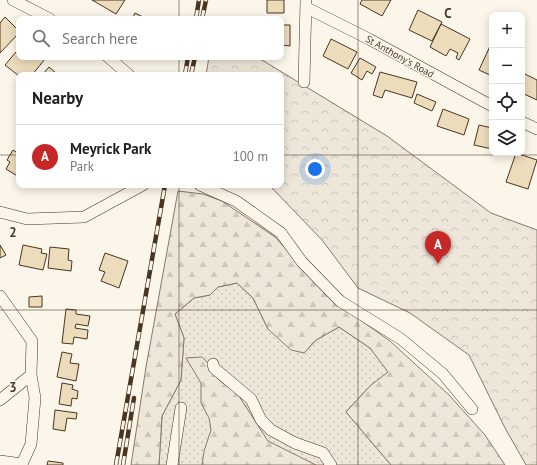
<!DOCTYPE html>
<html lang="en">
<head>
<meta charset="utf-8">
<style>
	:root { --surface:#fff; --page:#f6f6f6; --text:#222; --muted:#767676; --line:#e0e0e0; --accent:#c62828 }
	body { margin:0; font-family:"PT Sans",sans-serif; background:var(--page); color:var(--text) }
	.controls { position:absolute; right:12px; top:12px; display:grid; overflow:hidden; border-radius:8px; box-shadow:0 2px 10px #0003 }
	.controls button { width:36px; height:36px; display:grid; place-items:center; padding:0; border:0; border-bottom:1px solid var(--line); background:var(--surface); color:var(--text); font:20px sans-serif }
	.you { position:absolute; left:315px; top:169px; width:14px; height:14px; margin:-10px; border:3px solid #fff; border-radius:50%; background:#1a73e8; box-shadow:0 0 0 6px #1a73e833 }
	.badge { display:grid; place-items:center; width:26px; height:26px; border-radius:50%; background:var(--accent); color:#fff; font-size:13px; font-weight:700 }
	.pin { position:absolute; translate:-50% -33px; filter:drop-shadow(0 1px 2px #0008) }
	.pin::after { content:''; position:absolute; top:21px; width:14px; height:12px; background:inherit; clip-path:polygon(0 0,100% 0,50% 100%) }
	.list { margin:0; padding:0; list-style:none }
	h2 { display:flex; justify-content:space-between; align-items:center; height:52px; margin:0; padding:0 16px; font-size:17px }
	h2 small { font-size:13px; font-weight:400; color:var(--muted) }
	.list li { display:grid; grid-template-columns:26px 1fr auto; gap:12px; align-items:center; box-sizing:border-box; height:64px; padding:0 16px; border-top:1px solid var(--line) }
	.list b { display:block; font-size:15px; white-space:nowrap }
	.list p { margin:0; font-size:13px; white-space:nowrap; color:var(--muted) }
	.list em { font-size:13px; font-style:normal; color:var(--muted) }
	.icon { flex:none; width:22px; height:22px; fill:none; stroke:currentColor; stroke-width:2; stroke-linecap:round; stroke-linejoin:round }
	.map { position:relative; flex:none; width:537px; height:465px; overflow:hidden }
	.search { position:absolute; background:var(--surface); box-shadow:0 2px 10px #0003; left:16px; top:16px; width:268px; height:44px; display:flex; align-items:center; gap:10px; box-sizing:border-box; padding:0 14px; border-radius:8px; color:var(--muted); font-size:15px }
	.panel { position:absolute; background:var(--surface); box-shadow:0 2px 10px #0003; left:16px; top:72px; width:268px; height:116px; border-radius:8px }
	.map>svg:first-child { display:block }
	.grass { fill:url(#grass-dots); stroke:#887966 }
	.forest { fill:url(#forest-firs); stroke:#887966 }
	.park { fill:url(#park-crowns); stroke:#887966 }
	.building { fill:#ecdcbc; stroke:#4a3520 }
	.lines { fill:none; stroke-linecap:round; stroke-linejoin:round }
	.minor-casing { stroke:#4a3520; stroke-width:12 }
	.minor { stroke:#fbf6e9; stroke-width:11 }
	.rail-casing { stroke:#4a3520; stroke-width:4.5 }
	.rail { stroke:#fbf6e9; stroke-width:3; stroke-dasharray:9; stroke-linecap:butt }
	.grid { fill:none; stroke:#4a3520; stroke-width:1; stroke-opacity:0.55 }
	.labels { text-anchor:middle; stroke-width:3; stroke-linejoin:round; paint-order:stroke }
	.street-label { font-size:10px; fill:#4a3520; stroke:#fbf6e9 }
	.grid-label { font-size:13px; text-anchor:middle; font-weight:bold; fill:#4a3520; stroke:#fbf6e9; stroke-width:3; stroke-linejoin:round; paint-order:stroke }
</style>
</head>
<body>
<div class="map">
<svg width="537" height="465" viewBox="0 0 537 465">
	<defs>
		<pattern id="grass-dots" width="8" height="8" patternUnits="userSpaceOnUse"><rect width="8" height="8" fill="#ede6d9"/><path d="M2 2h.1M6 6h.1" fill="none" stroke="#cdc6ba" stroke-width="1.8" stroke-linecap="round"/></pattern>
		<pattern id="forest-firs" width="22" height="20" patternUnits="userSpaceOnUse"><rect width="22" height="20" fill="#ede6d9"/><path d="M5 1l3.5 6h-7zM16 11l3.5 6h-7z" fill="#cdc6ba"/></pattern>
		<pattern id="park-crowns" width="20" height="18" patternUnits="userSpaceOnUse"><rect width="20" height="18" fill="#ede6d9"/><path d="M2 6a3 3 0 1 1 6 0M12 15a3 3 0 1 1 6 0" fill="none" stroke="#cdc6ba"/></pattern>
	</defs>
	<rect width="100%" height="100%" fill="#fbf6e9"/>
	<path class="grass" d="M237,283L253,298L268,329L304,353L316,340L339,327L370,348L389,372L371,385L346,412L391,465H159L162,416L181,380L184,338L175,314L194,298L210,295L218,287Z"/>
	<path class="forest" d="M178,191L203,194L222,201L275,237L332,300L390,341L449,395L485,435L505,465H391L346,412L371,385L388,372L370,348L339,327L316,340L304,353L291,350L268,329L253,298L237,283L218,287L210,295L194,298L175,314L184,338L181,380L162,416L159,465H131L146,367Z
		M202,357L208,363L212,372L220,381L237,393L268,441L316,465H202L204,451L211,430L209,418L201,403V383L186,358Z"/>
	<path class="park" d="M209,57H257L387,136L491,213L537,230V465H526L505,428L469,355L410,313L358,288L322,240L271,187L267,185H281V75H206Z"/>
	<path class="building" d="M92,0H125L116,14Z
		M267,0H284V13H267Z
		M362,0H391L382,16L360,4Z
		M418,10L442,22L432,41L409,30Z
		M135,13L147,19H132Z
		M5,17L19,31V33L0,53V23Z
		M441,24L470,39L459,60L456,58L458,53L450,49L446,56L430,47Z
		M281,25H290V46L281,45Z
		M331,39L357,52L348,69L323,56Z
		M492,42V76L479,70Z
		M16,52L19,57L49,58L45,59L32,75H19V76L5,65Z
		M360,58L376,67L372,74L367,71L362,80L351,73Z
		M49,67L56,73L55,75H42Z
		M380,72L417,82L412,98L385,90L382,98L373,95Z
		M523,73L537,80V100L522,93Z
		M417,94L436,102L432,111L414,103Z
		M443,109L469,119L464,135L437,126Z
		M479,125L492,128V149L474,145Z
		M13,150L19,154V177L6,169L10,162L7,160Z
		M516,153L537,160L528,189L506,182Z
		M0,245L6,255L0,258Z
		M23,245L42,249L41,253L47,254L43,270L19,265Z
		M50,247L69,249L68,260L72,261L71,271L48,268Z
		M105,253L128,261L119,288L101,281L105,272L99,270Z
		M42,296V307H29V297Z
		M66,309L76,310V314L90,316L88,326L76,324L75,328L88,330L87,339L74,337L73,344L62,343Z
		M62,352L72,354L70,363L79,364L76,381L57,377Z
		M62,383L73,385L72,389L78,391L77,399L72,398L71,406L59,404Z
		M55,410L77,413L76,419L67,418L65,431L53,429Z
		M48,461L63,463V465H47Z"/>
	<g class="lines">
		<defs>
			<path id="minor" d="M13,0L50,19
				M307,8L369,39L492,106
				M108,57L129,75
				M304,82L306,0
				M522,122L537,129
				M200,185L236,201L281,233L302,262L340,301L401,339L443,374L472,409
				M0,212L27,219L84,217L143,185
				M0,296L32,341L31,375L0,400
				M213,364L214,368L251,399L261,420L271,430L295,443L323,453L331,465
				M0,461L22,464L31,444L35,398L31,375
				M172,465L181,408"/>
		</defs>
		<use href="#minor" class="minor-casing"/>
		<use href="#minor" class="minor"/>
		<defs>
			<path id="rail" d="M196,19L199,0
				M202,19L206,0
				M185,75L188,57
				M191,75L195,57
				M116,465L165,185
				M123,465L134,398"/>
		</defs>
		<use href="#rail" class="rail-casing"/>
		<use href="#rail" class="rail"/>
	</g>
	<path class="grid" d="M179,0V19M358,0V465M179,57V75M0,155H19M281,155H537M179,185V465M0,310H537"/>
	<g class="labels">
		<g class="street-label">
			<text transform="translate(400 56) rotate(29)" y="4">St Anthony's Road</text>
		</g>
	</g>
	<g class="grid-label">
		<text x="448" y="18">C</text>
		<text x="13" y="237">2</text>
		<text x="13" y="392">3</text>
	</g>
</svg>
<div class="controls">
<button>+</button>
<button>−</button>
<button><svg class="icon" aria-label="locate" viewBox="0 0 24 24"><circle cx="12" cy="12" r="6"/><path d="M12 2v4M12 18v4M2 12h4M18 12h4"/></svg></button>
<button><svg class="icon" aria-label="layers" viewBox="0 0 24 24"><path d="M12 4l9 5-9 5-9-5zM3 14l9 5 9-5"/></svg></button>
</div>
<div class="you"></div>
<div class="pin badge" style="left:438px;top:264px">A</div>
<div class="search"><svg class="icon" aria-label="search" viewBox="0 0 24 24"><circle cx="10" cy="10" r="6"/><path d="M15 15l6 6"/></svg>Search here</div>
<section class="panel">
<h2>Nearby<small></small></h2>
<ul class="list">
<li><span class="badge">A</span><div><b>Meyrick Park</b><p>Park</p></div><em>100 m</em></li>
</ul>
</section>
</div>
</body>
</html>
